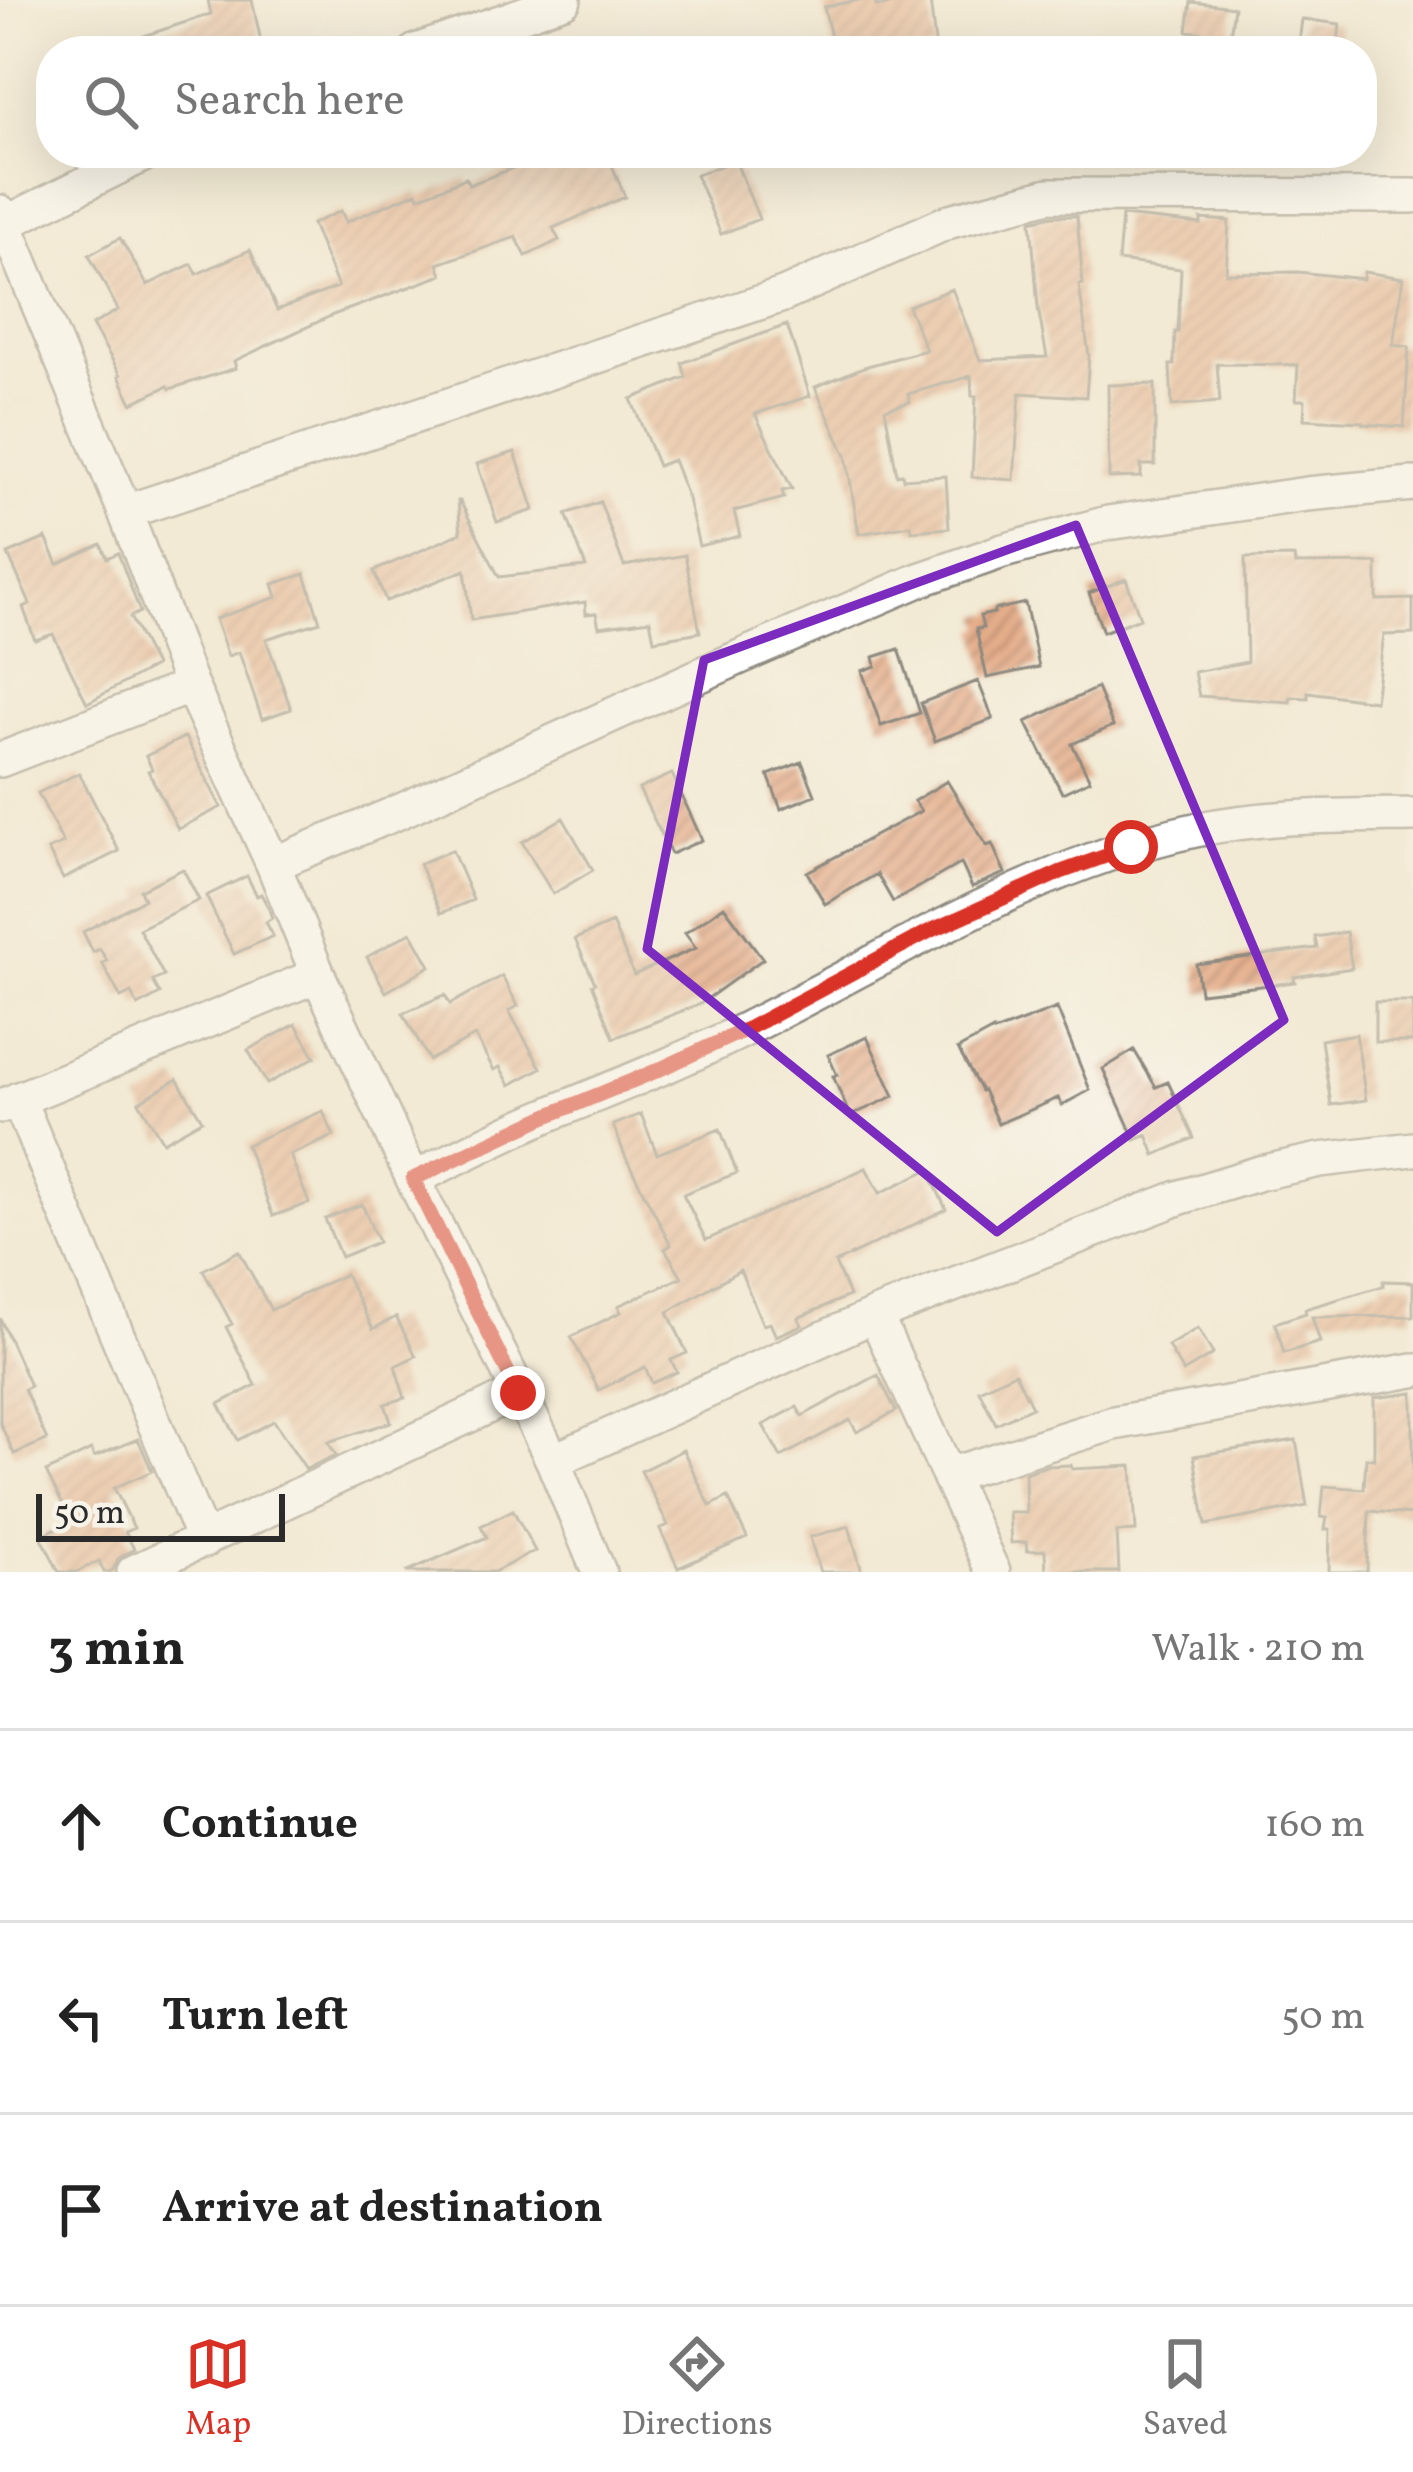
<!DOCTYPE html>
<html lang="en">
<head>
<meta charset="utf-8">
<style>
	:root { --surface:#fff; --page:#f2f2f2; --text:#222; --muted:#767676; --line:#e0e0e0; --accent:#d93025 }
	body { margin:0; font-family:Vollkorn,serif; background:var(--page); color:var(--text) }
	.scale { position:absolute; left:36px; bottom:30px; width:249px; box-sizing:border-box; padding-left:12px; border:6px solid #2b2b2b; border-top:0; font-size:33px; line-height:42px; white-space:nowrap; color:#2b2b2b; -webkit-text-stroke:9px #f7f3e8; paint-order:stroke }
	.stop { position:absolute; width:36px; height:36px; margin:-27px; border:9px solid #d93025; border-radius:50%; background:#fff }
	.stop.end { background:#d93025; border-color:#fff; box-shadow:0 3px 12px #0008 }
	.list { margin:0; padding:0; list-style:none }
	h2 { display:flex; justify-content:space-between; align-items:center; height:156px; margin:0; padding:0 48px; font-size:51px }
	h2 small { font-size:39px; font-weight:400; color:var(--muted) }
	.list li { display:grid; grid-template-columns:78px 1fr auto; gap:36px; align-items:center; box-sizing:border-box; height:192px; padding:0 48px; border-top:3px solid var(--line) }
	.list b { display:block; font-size:45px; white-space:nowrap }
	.list em { font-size:39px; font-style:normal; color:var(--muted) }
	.icon { flex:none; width:66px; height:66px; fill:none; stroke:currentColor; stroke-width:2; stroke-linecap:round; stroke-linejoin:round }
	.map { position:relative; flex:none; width:1413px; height:1572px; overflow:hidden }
	.search { position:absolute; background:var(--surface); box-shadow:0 12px 48px #0002; left:36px; right:36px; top:36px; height:132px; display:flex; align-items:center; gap:30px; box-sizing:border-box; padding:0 42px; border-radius:48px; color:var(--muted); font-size:45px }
	.sheet { height:732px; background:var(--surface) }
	nav { display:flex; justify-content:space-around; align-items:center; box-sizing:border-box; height:168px; border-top:3px solid var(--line); background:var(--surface); font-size:33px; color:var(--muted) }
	nav a { display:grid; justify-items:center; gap:6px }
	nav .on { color:var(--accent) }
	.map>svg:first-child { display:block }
	.building { fill:url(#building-hatch) }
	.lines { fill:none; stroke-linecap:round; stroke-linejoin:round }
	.minor-casing { stroke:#8e8a80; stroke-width:38 }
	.minor { stroke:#fff; stroke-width:33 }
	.route { stroke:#d93025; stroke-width:15 }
	.marked { fill:none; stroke:#7b2cbf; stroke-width:9; stroke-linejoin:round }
</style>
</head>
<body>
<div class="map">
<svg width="1413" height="1572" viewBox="0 0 1413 1572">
	<defs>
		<pattern id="building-hatch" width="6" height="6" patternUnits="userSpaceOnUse" patternTransform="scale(3)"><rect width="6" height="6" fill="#e5ad8a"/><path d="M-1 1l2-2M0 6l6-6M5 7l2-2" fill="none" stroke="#ba8d71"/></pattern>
	</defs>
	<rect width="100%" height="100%" fill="#f7f3e8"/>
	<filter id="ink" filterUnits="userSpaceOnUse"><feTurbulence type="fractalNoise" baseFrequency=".00833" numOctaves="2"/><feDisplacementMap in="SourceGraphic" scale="24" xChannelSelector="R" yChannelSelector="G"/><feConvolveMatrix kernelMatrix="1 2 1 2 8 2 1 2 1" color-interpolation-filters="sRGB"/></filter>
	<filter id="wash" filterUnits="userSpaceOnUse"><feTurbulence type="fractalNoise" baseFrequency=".004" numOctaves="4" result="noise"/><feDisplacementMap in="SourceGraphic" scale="48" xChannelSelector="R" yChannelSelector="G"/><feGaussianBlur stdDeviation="2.7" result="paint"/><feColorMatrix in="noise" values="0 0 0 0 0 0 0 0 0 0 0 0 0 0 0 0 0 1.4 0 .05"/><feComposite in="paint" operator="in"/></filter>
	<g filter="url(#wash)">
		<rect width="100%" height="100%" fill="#f2ead4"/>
		<g id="blocks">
			<path class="building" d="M208,0H252L263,51H114L113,46L211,14Z
				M859,0H875L876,6L930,0L936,51H834L824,7Z
				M1191,2L1234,7L1230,36L1187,31Z
				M1302,19L1340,24L1337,51H1298Z
				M532,153H607L625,197L553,228L559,240L526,256L516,237L438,264L442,275L333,315L234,361L236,368L170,389L168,386L132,403L119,376L121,375L92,325L118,310L89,255L120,238L147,285L192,264L197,274L250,250L277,310L338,287L312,224L341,211L346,222L417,192L419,197L466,178L469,185L534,160Z
				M735,160L759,219L721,234L696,175Z
				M1052,216H1077L1083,284L1079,285L1089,356L1086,397L1020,393L1014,480L972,477L976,396H972L971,376L908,394L910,402L885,409L897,475L902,474L903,479L946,476L949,528L912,531L911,525L859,534L846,456L815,387L864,367L926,350L908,306L952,289L980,360L1047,357L1038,308L1031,221Z
				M1122,216L1201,224V219L1229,221L1226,273L1298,272L1363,279L1364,272L1403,278L1393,345L1409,347L1404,427L1363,424V422L1304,419L1305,400H1296L1298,365L1217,364L1220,402L1172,406L1170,365H1174L1175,332H1178L1181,269L1118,261Z
				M787,325L810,396L755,414L792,489L782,491L784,498L734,511L740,536L699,546L688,499L673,460L658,466L631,399L686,377L682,363Z
				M1155,384V465H1141V477L1109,478L1108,385Z
				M515,452L534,510L497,522L477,464Z
				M458,501H460L499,577L586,567L566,514L600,502L624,566L685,555L700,632L654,640L650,620L599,627L596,613L586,614L585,602L471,620L465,570L386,601L374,571L461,533Z
				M46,538L58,564L101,544L107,558L118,553L140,612L130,617L155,666L87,703L53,634L35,640L23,607L30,604L8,554Z
				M1294,557L1295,564L1377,563V600L1413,599V634L1384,635L1375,701L1308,692V698L1291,697L1290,702L1199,696L1194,672L1247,662L1245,558Z
				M305,574L320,622L266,639L291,709L262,719L239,652L228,656L215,619L277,597L273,584Z
				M1126,579L1140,618L1103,632L1089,593Z
				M1025,603L1039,667L987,678L976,629L983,628L980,616L994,613V610Z
				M899,649L920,713L881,726L862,671L876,666L874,657Z
				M978,681L993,719L935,741L921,703Z
				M1097,688L1113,726L1072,744L1090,780L1062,793L1026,722Z
				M185,737L221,807L178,829L148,771L152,769L146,756Z
				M802,762L815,795L781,809L768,775Z
				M79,773L119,851L63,879L48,850L63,843L38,793Z
				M672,774L702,840L671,854L639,789Z
				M947,781L987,846L992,844L1005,873L972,887L961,863L893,902L877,874L825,904L807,872L921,811L914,801Z
				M563,818L593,870L553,894L522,842Z
				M452,850L473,900L441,913L419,864Z
				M183,869L199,900L139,929L164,976L153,981L160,994L138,1006L131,993L121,998L102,963L107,961L100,949L93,952L83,932L144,899L140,890Z
				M247,876L257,896L261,894L268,907L272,918L266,922L273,936L234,954L206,896Z
				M724,906L763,959L700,1004L614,1038L592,984L595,983L575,939L612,923L634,975L696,948L685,933Z
				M411,932L430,966L386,992L367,957Z
				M1346,932L1352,968L1294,977L1295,982L1200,993L1196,964L1317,948L1315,937Z
				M502,976L518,1006L509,1011L541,1068L510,1085L500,1067L494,1070L475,1036L429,1060L403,1013L445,995L450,1004Z
				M1375,1002H1413V1042H1375Z
				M1057,1008L1090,1090L1062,1105L1058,1098L998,1124L983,1090L981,1091L958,1049L993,1030L994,1032Z
				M296,1024L315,1057L267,1084L248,1050Z
				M1356,1034L1366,1100L1331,1105L1321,1040Z
				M867,1037L894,1096L850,1116L833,1076L837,1075L828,1055Z
				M1134,1050L1156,1087L1168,1082L1194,1138L1155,1155L1147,1135L1135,1140L1103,1069Z
				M177,1079L202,1120L163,1142L139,1102Z
				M323,1111L334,1136L290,1155L309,1203L273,1216L246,1145Z
				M641,1114L657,1154L720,1129L737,1173L683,1194L706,1240L866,1168L880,1193L928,1170L946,1209L835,1263L849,1296L798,1318L802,1325L776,1336L770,1323L763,1325L740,1270L668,1312L687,1353L671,1360L677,1372L652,1383L645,1367L599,1390L571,1337L621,1312L618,1306L682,1277L665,1249L671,1245L626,1158L613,1125Z
				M362,1204L378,1242L341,1257L325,1219Z
				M239,1251L271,1310L345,1274L373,1329L396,1317L416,1356L395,1366L405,1398L385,1404L391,1422L328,1442L336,1455L306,1469L274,1421L238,1440L219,1404L256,1385L226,1327L232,1324L203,1270Z
				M1383,1281L1413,1282V1316L1312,1317L1320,1342L1284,1353L1275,1323L1306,1313L1305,1309L1383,1286Z
				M0,1318L30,1386L24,1389L47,1440L14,1454L0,1423Z
				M1198,1328L1213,1354L1183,1372L1168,1346Z
				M1015,1373L1032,1407L996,1424L979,1390Z
				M878,1375L896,1411L857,1432L850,1420L781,1457L763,1425L797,1407L802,1416Z
				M1413,1393V1515L1369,1511L1367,1572H1329L1330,1529H1325L1327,1518L1321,1517L1324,1486L1364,1489L1366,1458L1374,1459V1398Z
				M138,1439L152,1471L114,1488L134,1528L125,1532L134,1549L118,1559L113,1570L109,1572H104L99,1561L76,1572H59L41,1536L71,1521L46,1472L91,1450L94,1457Z
				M1296,1440L1307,1506L1206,1525L1194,1456Z
				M683,1450L710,1506L728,1497L747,1538L678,1568L660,1529L668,1525L641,1471Z
				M1071,1465L1072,1469L1132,1466L1136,1531L1117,1532L1119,1572H1046L1045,1550L1027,1551L1026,1542L1011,1543L1009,1512H1026L1025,1473L1046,1466Z
				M513,1510L535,1551L494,1572H406L487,1537L481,1526Z
				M849,1526L862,1572H820L810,1537Z"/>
		</g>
	</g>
	<g filter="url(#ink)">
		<use href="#blocks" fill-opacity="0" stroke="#8e8a80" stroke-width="3"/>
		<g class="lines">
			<defs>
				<path id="minor" d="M416,51L564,0
					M0,212L125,512L191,686L273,864L318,975L413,1179L553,1461L599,1572
					M0,226L147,153
					M125,512L783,295L950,221L1049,195L1413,196
					M0,760L191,686
					M273,864L394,814L740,657L919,580L1003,551L1108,523L1307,494L1413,484
					M18,1099L204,1541
					M2,1106L318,975
					M413,1179C457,1158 500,1135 545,1116C612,1088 680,1062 746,1029C892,956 1033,865 1195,830C1267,815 1340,816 1413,815
					M875,1315L993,1572
					M553,1461L875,1315L1178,1198L1260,1173L1320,1160L1413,1149
					M949,1475L1114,1423L1413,1370
					M134,1572L517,1393"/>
			</defs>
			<use href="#minor" class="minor-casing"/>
			<use href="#minor" class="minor"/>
		</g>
	</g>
	<g class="lines" filter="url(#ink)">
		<path class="route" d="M518,1393L413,1179L542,1118L656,1071L747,1029L928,932L1061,872L1131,847"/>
	</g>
	<path d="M0 0H1413V1572H0ZM1076,525L1284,1020L997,1232L647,949L704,660Z" fill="#f2ead4" fill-opacity=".55" fill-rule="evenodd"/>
	<path class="marked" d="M1076,525L1284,1020L997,1232L647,949L704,660Z"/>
</svg>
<div class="scale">50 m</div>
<div class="stop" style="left:1131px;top:847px"></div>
<div class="stop end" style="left:518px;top:1393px"></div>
<div class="search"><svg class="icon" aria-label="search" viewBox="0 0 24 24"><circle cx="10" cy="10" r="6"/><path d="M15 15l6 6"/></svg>Search here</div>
</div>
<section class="sheet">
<h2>3 min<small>Walk · 210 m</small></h2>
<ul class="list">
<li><svg class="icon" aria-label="ahead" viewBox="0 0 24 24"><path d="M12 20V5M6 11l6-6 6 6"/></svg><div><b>Continue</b></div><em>160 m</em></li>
<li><svg class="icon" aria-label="left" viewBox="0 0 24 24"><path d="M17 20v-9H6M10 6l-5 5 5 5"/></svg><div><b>Turn left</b></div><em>50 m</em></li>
<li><svg class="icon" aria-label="arrive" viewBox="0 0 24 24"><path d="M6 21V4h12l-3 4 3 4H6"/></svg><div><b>Arrive at destination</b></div></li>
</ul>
</section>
<nav>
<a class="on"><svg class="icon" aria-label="map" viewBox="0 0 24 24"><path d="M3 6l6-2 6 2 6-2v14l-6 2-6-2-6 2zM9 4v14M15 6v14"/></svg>Map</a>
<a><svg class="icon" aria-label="directions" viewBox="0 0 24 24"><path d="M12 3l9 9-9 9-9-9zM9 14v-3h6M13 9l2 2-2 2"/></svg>Directions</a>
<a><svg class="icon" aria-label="saved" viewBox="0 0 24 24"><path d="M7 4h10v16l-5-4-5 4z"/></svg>Saved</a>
</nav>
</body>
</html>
